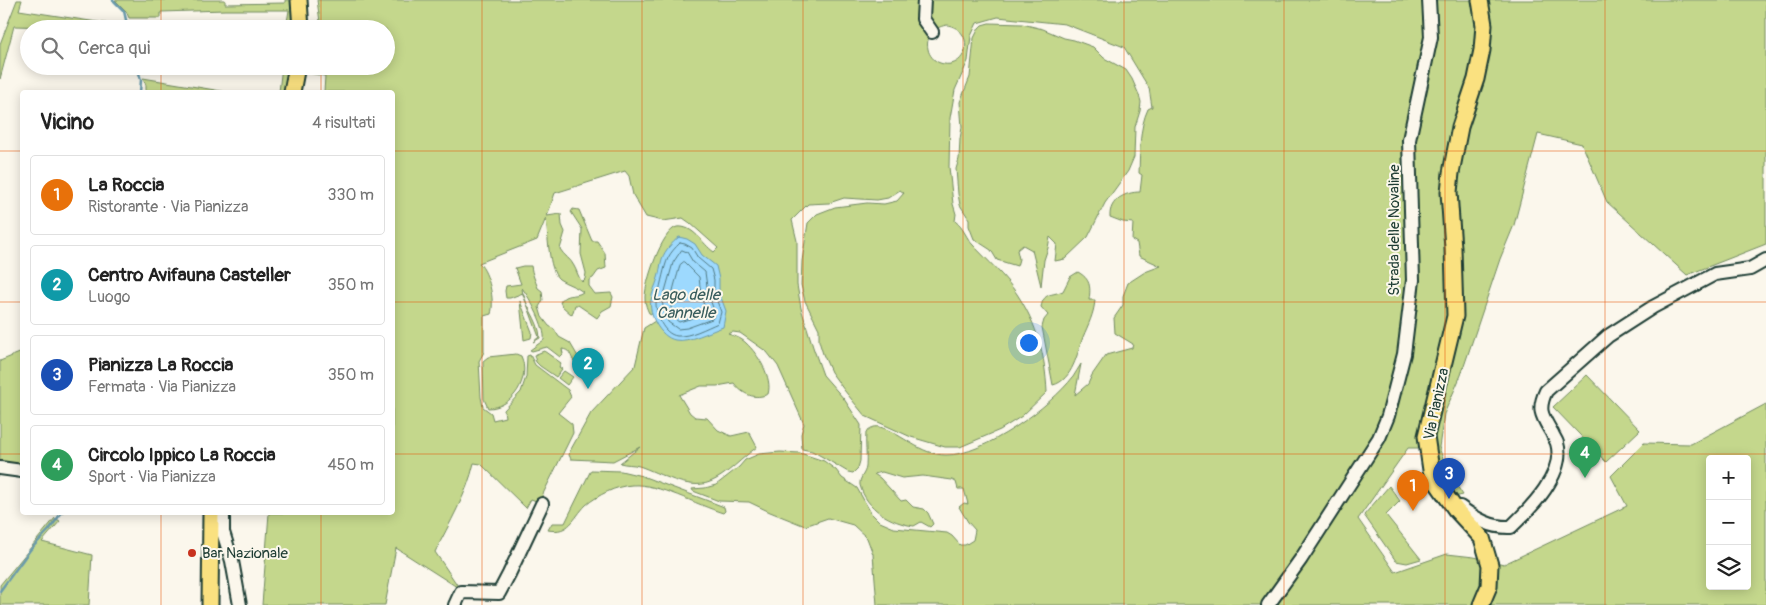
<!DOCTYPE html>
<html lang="it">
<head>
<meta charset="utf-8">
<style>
	:root { --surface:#fff; --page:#f2f2f2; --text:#222; --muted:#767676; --line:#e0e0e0; --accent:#0b8043 }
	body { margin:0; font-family:Pangolin,sans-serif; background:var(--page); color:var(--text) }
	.controls { position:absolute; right:15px; bottom:15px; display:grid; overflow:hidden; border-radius:5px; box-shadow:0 2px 12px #0003 }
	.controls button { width:45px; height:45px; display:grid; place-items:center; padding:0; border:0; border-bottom:1px solid var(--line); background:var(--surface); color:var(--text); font:25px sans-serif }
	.you { position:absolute; left:1028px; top:342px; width:18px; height:18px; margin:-12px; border:4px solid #fff; border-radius:50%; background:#1a73e8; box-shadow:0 0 0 8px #1a73e833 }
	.badge { display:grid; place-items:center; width:32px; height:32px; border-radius:50%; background:var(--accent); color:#fff; font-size:16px; font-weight:700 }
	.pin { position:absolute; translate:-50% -41px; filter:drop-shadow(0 1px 2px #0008) }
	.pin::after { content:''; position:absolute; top:26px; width:18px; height:15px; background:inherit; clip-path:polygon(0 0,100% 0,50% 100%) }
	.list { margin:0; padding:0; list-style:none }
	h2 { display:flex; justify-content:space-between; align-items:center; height:65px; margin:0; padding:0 20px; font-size:21px }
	h2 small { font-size:16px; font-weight:400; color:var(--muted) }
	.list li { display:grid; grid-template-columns:32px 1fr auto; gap:15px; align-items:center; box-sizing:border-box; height:80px; margin:0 10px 10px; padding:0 10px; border:1px solid var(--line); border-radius:5px }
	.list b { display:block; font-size:19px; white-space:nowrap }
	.list p { margin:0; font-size:16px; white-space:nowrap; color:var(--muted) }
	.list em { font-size:16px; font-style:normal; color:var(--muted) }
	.icon { flex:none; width:28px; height:28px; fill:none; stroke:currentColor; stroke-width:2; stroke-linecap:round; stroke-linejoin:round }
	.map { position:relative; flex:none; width:1766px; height:605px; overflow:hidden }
	.search { position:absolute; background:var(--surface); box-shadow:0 2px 12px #0003; left:20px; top:20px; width:375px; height:55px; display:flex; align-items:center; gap:12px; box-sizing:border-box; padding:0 18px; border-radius:28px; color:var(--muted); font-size:19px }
	.panel { position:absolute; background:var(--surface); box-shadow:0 2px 12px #0003; left:20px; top:90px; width:375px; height:425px; border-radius:5px }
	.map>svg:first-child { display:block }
	.green { fill:#c4d78c; stroke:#728a60; fill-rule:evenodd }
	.water { fill:#9dd9fe; stroke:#6b9bad }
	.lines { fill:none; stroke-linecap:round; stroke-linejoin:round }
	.shore { stroke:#517b85; stroke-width:1 }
	.stream { stroke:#6b9bad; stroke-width:2.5 }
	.minor-casing { stroke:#1f3d34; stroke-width:16 }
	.major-casing { stroke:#1f3d34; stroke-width:19 }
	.minor { stroke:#fbf7ec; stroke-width:12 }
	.major { stroke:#fae180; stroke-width:15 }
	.grid { fill:none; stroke:#e8590c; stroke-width:1; stroke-opacity:0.55 }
	.poi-dot { fill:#c8321e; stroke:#fbf7ec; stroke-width:2 }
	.labels { text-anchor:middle; stroke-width:4; stroke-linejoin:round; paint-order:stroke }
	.street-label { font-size:15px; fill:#1f3d34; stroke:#fbf7ec }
	.poi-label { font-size:15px; fill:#1f3d34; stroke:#fbf7ec; text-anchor:start }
	.water-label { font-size:16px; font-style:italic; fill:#385c5c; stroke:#fbf7ec }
</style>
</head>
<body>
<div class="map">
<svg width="1766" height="605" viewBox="0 0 1766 605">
	<rect width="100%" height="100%" fill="#fbf7ec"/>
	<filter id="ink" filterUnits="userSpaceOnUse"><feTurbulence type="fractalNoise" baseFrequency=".02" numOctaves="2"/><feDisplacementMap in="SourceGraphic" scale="10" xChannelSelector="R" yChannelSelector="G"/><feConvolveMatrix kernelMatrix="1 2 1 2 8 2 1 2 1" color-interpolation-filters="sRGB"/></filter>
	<g filter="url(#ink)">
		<path class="green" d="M17,0H22L19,10L123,26L126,29L14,26L0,79V44Z
			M115,0H225V4L285,3V0H295V29H286L289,10H225L161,12V18H129L126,11Z
			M317,0H1766V244L1687,275L1607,202L1582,144L1538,134L1514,225L1500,259L1461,375L1444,414L1439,447L1447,471L1463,495L1454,497L1440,480L1428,448H1408L1358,519L1395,572L1447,554L1474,557L1504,564L1627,506L1611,476L1644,443L1691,444L1766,404V605H877L873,554L867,538L853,525L828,518L805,526L770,512L749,502L719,501L693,491L692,489L705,488L716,485L739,467L745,460L759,454L780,452L800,453L824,461L836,470L842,478L857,488L871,513L880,522L894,528L947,533L952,536L960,545H965L973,540L975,530L968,522L959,507L964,503L968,504L964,489H958L956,482L952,480L923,476L902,478L882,472L874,474L880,478L901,501L906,500L913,507L924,509L928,513L933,524L930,527L921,522L914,526C891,523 866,509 860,485C859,478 865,474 866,467C867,456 865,443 866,432C870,428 874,426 880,427C903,434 920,455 946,455C983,456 1051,406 1073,377C1076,373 1078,368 1081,364L1075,395L1088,384L1092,375L1106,355L1132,348L1133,344L1115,333L1114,318L1123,305V296L1128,283L1145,272L1161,266L1139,256L1137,243L1132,240L1133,223L1123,222L1110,217C1109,200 1125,192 1140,192L1142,175L1139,173C1140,152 1139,128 1148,109L1152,107L1149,88L1124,47L1065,24L998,17L977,23L971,36L968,61L955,90L950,118L949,167L953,204L956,214L955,221C964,228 966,238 973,245C988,261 1005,276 1017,294C1038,326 1045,355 1047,392L1022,416L1000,430L960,447H945L911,437L865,416L844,390L831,372L823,354L819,341V329L805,301L801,285L802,261L808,223L817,214L835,207L867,203L884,204L897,201L904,193L900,190L888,198L877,200L844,198L829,203L808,204L792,220L797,241V285L801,308L813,347L823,375L844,399L861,425L860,461L858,468L853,473L848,472L821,456L812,451L802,449L801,434L804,424L778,366L767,352L740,333L733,332L728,334C734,336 741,338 746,343C758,354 773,378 768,394C755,400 743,395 734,383L717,386H701L679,395L690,413L695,417L707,418L718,430L731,436L749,432L757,447C743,457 726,476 710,482C688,491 660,473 639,466C633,464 626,465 620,463L640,447L613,461L571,459L569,455L570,451L591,413L635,366L644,328L655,321L670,334L653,315L649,313C647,309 645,304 645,299C644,285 662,230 677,227C694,225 702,244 714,252L718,248L690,223L683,218L663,221L646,217L633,195L629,176L625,171L555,193L547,216L561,214L562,225L565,232L560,249C564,256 571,259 574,266C577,271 578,277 582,282L585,279L586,273L581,254L582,229L571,212L573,209L579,210L592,241H597L605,253L606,268L598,271L593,278L589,280V286L595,294L611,293L613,297L611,306L602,311L597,318L578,305H575L572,315L562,306L560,302C566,292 575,298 583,292C576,286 566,284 559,279C548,270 548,232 546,218L537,240L479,263C489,273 495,300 491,314L484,316V352L479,361L481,397L483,407L491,413L493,420L505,417L504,410L521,392L526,377L527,356L530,355L535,365L568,390L571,397L558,413L572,424L573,433L539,502L531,499L526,508L481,464L474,463C467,494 449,524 435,552L460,589L396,548L385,605H262L269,513L392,512V92H324L325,76L303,72L304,66H386V29H321ZM948,25C978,32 966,72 940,63C934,61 929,55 928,49C925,35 936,26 948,25ZM1710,459H1747V586H1710Z
			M989,23L1022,24L1043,29L1064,38L1074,40L1093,47L1104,58L1126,70L1132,79L1139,95L1141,102L1140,111L1135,127L1134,157L1128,171L1105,203L1088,237L1065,259L1055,261L1057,244L1050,237L1048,248L1044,260L1041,286L1032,250L1023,245L1017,250L1019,259L1017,266L997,260L991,250L974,239L969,226V219L960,205L958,194L956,169L959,159L960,139L962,127L960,102L970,77L974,38L979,28L982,25Z
			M282,66H291L286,92H279Z
			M143,78L227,92H146V85Z
			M523,266H531C532,274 535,280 538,288L542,291L543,300L539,307L542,317L549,326L554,329L559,337L570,343L580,360L587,365V371C583,368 576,364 573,360C570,354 570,350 562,349L563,354L560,357L547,347L532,351L530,350L544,340C546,328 530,298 522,288C522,303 540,320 540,338L533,342L539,337L523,293L510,298H506L505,291L506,286L521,284L515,268Z
			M1078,272C1090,279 1091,286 1089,300H1095C1094,314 1088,325 1083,337C1077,353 1073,380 1053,385L1042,327L1044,320L1048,315L1041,307C1044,292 1051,296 1063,291L1070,277Z
			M520,301L532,332L531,338L524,340Z
			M544,351L561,363L559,367L562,369L556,377L540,366L536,362L534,355Z
			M22,352V468L0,465V361Z
			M516,354L521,356C531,378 513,408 488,408L484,399L483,361L488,357Z
			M564,371L573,377L567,385L558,378Z
			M1587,375L1640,430L1606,462L1553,407Z
			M591,470L621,471L642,476L719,505L724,507L725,511L723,513C697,505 658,483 632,485C616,486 598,495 586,505C573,518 570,534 548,530L552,523H565Z
			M1389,486L1400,501L1386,515L1421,559L1407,563L1396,561L1364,515Z
			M55,518L60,521L42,542L92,555L89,605H0V585Z"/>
		<path class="water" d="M679,237L687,239L695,244L702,255L716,266L719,279V292L726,311L723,327C711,331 688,343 675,340C660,337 648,314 651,300C652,292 656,285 658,278C660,272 660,265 662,259C665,250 672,243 679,237Z"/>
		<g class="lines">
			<path class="shore" d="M680,243L685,244L692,248L698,258L711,269L714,280V293L721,312L718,323C706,328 690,337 677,336C663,334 656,315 656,303C656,300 657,297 658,295C661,284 664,267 668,258C671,252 675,248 680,243Z
				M682,250L687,252L693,262L705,272L708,294L715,313L712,319L687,328L678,329L668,322L662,302L673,263Z
				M684,262L699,277L701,296L706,312L696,317L679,322C662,313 677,280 680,265Z"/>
			<path class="stream" d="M113,0L124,11L128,29
				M137,66L141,80L140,92
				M0,591L30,550L49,530L62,512"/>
			<defs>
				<path id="minor" d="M924,0L923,19L932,32
					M0,468L22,471
					M1460,507C1476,519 1491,528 1511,527C1531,508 1566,473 1557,443C1556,440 1553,436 1552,433C1542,416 1537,410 1546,391L1608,336L1653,307L1715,274L1750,269L1766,260
					M223,512V532L232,561L240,605
					M455,605L461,592L499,593L509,574L542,504
					M1268,605L1301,559L1379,438L1388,416L1404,354L1413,280L1409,140L1431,37L1429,0"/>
				<path id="major" d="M299,0L301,29
					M1480,0L1484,25L1482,50L1476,79L1460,127L1451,173L1449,192L1453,248L1455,316L1426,436L1431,470L1437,483L1456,510L1482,538L1490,565L1489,586L1481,605
					M292,92L297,66
					M210,605L211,512"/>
			</defs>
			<use href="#minor" class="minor-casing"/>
			<use href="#major" class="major-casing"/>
			<use href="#minor" class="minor"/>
			<use href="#major" class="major"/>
		</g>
	</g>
	<path class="grid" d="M161,0V29M321,0V29M482,0V605M642,0V605M803,0V605M963,0V605M1124,0V605M1284,0V605M1445,0V605M1605,0V605M161,66V92M321,66V92M0,151H22M392,151H1766M0,302H22M392,302H1766M0,454H22M392,454H1766M161,512V605M321,512V605"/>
	<circle class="poi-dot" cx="192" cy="553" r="5"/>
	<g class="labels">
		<g class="street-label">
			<text transform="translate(1394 230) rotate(-90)" y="5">Strada delle Novaline</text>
			<text transform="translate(1436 404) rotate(-78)" y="5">Via Pianizza</text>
		</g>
		<g class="poi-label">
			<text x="202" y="558">Bar Nazionale</text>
		</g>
		<g class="water-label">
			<text x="686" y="300">Lago delle<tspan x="686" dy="18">Cannelle</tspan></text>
		</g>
	</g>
</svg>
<div class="controls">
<button>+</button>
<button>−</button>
<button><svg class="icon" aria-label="layers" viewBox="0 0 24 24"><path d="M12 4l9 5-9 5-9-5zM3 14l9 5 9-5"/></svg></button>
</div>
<div class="you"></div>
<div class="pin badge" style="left:1413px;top:511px;background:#e8710a">1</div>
<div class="pin badge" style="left:588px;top:389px;background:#0f9aa8">2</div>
<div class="pin badge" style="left:1449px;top:499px;background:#1a4fb4">3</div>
<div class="pin badge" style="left:1585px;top:478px;background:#2e9e5b">4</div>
<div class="search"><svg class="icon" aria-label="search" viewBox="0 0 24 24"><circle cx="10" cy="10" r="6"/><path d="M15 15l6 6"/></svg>Cerca qui</div>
<section class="panel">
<h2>Vicino<small>4 risultati</small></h2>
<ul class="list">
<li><span class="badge" style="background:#e8710a">1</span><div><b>La Roccia</b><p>Ristorante · Via Pianizza</p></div><em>330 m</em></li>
<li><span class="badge" style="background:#0f9aa8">2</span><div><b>Centro Avifauna Casteller</b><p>Luogo</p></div><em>350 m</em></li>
<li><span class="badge" style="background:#1a4fb4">3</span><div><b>Pianizza La Roccia</b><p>Fermata · Via Pianizza</p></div><em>350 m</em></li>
<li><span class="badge" style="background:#2e9e5b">4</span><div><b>Circolo Ippico La Roccia</b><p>Sport · Via Pianizza</p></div><em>450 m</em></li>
</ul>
</section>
</div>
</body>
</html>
